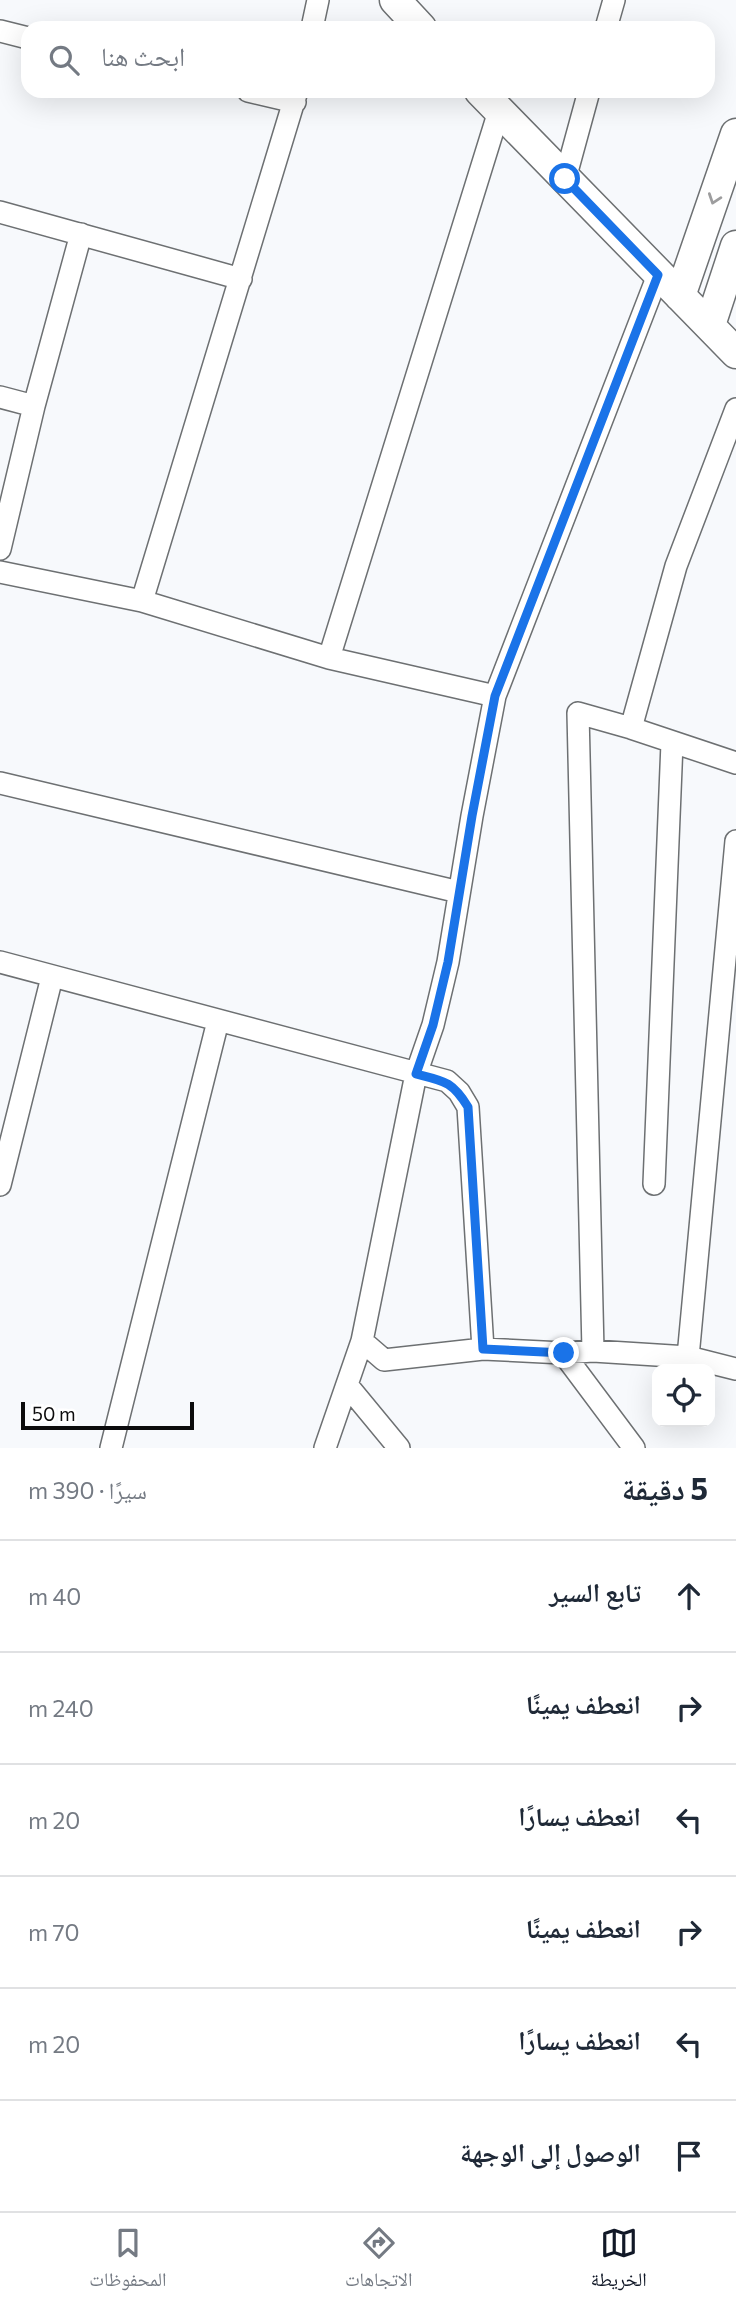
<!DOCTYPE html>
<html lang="ar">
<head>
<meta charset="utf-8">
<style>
	:root { --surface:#fff; --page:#f6f6f7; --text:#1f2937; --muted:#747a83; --line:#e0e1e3; --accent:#111827 }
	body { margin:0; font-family:Commissioner,"Noto Naskh Arabic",sans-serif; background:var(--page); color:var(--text); direction:rtl }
	.controls { position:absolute; right:21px; bottom:21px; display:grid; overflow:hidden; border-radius:14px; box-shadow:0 7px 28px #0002 }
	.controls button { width:63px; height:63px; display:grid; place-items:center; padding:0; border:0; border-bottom:2px solid var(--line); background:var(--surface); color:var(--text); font:35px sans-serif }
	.scale { position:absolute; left:21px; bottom:18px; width:173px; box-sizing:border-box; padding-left:7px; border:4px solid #0b0b0c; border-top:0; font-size:19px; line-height:24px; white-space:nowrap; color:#0b0b0c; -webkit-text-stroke:5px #fff; paint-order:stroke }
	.stop { position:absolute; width:21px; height:21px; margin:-16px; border:5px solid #1a73e8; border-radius:50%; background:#fff }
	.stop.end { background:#1a73e8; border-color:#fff; box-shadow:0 2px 7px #0008 }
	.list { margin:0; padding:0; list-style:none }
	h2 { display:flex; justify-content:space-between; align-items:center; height:91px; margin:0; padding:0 28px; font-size:30px }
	h2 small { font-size:23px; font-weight:400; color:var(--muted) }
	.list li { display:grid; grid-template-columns:46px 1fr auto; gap:21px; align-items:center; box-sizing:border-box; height:112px; padding:0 28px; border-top:2px solid var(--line) }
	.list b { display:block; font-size:26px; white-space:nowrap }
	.list em { font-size:23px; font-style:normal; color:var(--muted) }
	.icon { flex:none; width:38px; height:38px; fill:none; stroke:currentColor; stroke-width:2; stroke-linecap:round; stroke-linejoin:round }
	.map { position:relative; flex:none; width:736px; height:1448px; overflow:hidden; direction:ltr }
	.search { position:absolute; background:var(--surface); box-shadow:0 7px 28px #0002; left:21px; right:21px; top:21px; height:77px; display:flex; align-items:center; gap:18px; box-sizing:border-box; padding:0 24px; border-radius:21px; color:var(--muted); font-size:26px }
	.sheet { height:763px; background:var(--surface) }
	nav { display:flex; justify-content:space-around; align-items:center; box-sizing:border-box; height:98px; border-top:2px solid var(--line); background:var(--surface); font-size:19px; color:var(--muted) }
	nav a { display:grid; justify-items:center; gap:4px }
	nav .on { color:var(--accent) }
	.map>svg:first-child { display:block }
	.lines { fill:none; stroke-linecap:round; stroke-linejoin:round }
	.street-casing { stroke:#6d7072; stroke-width:24 }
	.secondary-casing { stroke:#6d7072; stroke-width:33 }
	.street { stroke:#fff; stroke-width:21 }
	.secondary { stroke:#fff; stroke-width:30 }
	.oneway { stroke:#9d9d9e }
	.route { stroke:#1a73e8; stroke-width:9 }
</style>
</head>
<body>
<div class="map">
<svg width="736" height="1448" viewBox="0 0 736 1448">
	<rect width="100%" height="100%" fill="#f7f9fc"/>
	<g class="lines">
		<defs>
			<path id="street" d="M312,28L318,0
				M606,28L614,0
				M0,31L28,38
				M248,91L295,102
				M565,179L589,91
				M0,212L241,279
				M0,397L34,406
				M0,549L34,406L81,234
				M0,572L142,601L329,658L495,696
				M142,601L297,91
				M329,658L499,111
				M631,728L676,566L736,409
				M0,783L459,892
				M0,962L447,1081L459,1092L468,1107L483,1349
				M654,1184L672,743
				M0,1185L52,977
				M362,1341L384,1360L483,1349L563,1353L593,1351L688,1357L736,1369
				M593,1351L578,713L631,728L736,763
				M563,1353L634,1448
				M688,1357L736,841
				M347,1385L399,1448
				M111,1448L218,1021
				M325,1448L362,1341L416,1074L433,1025L448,962L472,816L495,696L658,275"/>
			<path id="secondary" d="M395,0L421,28
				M480,91L736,353
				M680,296L736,134
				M710,325L736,246"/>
		</defs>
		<use href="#street" class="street-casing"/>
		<use href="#secondary" class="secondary-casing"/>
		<use href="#street" class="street"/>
		<use href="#secondary" class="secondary"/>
	</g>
	<defs><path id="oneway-chevron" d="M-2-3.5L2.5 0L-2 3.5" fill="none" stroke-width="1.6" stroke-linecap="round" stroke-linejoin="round" transform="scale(1.75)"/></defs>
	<use class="oneway" href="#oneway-chevron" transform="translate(714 199) rotate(109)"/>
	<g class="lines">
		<path class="route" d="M564,1353L483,1349L468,1107C452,1081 444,1081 416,1074L433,1025L448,962L472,816L495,696L658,275L565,179"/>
	</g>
</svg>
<div class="controls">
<button><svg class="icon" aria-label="locate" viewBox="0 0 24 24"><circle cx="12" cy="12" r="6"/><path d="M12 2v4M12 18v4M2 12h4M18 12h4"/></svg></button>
</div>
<div class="scale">50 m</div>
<div class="stop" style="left:565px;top:179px"></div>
<div class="stop end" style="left:564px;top:1353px"></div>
<div class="search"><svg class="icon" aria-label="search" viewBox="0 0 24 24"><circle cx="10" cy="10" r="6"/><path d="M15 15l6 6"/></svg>ابحث هنا</div>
</div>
<section class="sheet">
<h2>5 دقيقة<small>سيرًا · 390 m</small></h2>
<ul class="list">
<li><svg class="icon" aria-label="ahead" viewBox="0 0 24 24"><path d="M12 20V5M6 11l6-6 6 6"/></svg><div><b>تابع السير</b></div><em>40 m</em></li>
<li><svg class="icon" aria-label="right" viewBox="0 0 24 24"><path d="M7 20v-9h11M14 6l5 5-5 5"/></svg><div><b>انعطف يمينًا</b></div><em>240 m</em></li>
<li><svg class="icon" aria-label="left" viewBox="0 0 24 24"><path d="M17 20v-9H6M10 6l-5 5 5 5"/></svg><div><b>انعطف يسارًا</b></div><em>20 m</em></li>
<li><svg class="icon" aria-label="right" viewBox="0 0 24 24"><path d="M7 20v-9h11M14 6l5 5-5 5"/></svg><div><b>انعطف يمينًا</b></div><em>70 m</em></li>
<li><svg class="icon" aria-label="left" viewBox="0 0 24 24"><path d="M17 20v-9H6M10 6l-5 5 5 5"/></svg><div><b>انعطف يسارًا</b></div><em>20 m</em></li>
<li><svg class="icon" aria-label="arrive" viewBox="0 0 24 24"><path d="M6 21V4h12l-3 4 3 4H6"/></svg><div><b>الوصول إلى الوجهة</b></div></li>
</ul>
</section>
<nav>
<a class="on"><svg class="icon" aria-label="map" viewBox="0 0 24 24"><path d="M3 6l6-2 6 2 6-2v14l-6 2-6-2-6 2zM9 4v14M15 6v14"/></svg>الخريطة</a>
<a><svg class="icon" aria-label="directions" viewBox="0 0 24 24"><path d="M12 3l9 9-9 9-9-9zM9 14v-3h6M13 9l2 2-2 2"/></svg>الاتجاهات</a>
<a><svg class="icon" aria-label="saved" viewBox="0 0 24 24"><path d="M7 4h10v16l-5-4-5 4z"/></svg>المحفوظات</a>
</nav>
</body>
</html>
